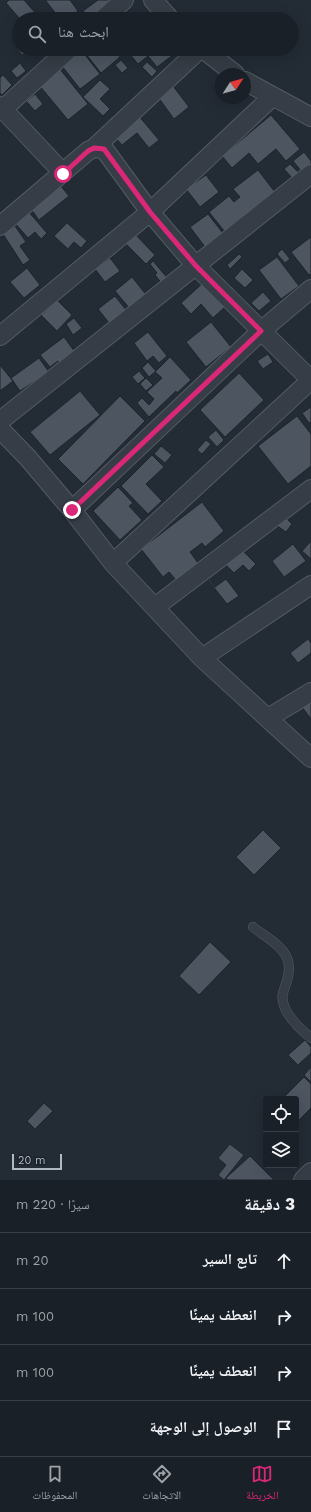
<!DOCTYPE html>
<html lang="ar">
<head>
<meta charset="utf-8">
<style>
	:root { --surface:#1a2028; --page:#232830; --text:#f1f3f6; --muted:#9fa3a8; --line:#383e45; --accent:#db2777 }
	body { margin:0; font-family:"Work Sans","Noto Naskh Arabic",sans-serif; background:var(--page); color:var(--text); direction:rtl }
	.controls { position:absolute; right:12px; bottom:12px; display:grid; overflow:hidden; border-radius:4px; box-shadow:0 4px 16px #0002 }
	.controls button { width:36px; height:36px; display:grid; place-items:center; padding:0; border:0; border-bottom:1px solid var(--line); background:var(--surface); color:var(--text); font:20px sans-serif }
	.compass { position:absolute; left:215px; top:68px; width:36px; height:36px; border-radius:50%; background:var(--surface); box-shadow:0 4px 16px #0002; rotate:54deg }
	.scale { position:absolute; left:12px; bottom:10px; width:50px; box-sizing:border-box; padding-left:4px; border:2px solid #b1b8c2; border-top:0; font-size:11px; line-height:14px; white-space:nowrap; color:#b1b8c2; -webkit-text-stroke:3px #1c222a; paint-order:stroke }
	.stop { position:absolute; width:12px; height:12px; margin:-9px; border:3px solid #db2777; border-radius:50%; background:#fff }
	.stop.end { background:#db2777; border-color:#fff; box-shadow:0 1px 4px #0008 }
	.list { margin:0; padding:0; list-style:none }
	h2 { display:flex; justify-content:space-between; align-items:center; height:52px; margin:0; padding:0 16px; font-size:17px }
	h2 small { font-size:13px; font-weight:400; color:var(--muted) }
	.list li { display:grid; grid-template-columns:26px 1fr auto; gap:12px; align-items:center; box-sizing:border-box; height:56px; padding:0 16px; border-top:1px solid var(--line) }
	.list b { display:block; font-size:15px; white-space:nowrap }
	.list em { font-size:13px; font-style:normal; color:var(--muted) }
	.icon { flex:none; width:22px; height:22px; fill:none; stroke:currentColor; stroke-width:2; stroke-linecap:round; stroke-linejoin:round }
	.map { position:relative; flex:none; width:311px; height:1180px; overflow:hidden; direction:ltr }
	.search { position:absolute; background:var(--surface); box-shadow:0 4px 16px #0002; left:12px; right:12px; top:12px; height:44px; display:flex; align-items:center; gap:10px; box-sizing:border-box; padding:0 14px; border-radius:22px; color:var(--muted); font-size:15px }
	.sheet { height:276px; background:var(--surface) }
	nav { display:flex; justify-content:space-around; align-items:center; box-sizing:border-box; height:56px; border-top:1px solid var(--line); background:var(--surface); font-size:11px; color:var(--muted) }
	nav a { display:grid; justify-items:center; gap:2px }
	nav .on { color:var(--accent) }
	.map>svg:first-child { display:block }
	.building { fill:#4c5560; stroke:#1e242c }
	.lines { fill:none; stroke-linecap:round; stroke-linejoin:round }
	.service-casing { stroke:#545b63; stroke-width:10 }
	.minor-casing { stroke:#545b63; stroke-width:20 }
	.service { stroke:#363d46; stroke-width:9 }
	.minor { stroke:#363d46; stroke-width:18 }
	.route { stroke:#db2777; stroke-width:5 }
</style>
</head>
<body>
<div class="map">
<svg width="311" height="1180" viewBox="0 0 311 1180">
	<rect width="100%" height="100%" fill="#232b35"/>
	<path class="building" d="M9,0H24L39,17L36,19H20L6,3Z
		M47,0H70L78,11L67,19H60L46,1Z
		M98,0H117L92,19H90L83,11Z
		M50,12L55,19H41Z
		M19,38V49L30,50L22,55L13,43Z
		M82,49H114L120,57L101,73Z
		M131,49H168L173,55L157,67L148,56L138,64L128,52Z
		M82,51L100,74L80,89L62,66Z
		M121,60L128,68L122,73L115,65Z
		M147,62L157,71L152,77L142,67Z
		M20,63L26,71L17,78L11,71Z
		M59,68L88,104L68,120L39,85Z
		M3,75L12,85L2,95L0,93V78Z
		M100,80L110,89L100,99L110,109L103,116L83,97Z
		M173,86L189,107L174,119L158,97Z
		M35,94L43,104L35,111L26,101Z
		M138,115L159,140L149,148L137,133L122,145L113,135Z
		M271,115L300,149L286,161L276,149L258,164L249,153L232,168L222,156Z
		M304,152L311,161V165L302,172L293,161Z
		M290,164L299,173L293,179L284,169Z
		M258,170L278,196L225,232L209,212L229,196L234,202L240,197L233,189Z
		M206,175L219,192L200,207L186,189Z
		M60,185L69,196L39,220L31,209Z
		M27,210L47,233L41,239L35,232L28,238L14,222Z
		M208,214L229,241L211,255L190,227Z
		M67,223L87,241L81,248L74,242L68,249L54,236Z
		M15,226L26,242L20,246L30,260L23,265L3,234Z
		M133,232L155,255L146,264L123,241Z
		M311,237V274L309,275L291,252Z
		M282,249L290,259L285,263L277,254Z
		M239,254L242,257L230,269L227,265Z
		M277,257L299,286L281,299L259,270Z
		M110,258L120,271L105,282L95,269Z
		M153,261L170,281L164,286L155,275L157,273L150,264Z
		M27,268L40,285L24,298L10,282Z
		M242,269L253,280L245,288L234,278Z
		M132,277L152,302L136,316L115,291Z
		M205,281L227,305L213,318L201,304L191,314L181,303Z
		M263,292L271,301L259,311L251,303Z
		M115,296L134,320L117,333L98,309Z
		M57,300L72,315L57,331L41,315Z
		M74,318L82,328L73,335L66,324Z
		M211,322L231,347L206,367L186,342Z
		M148,332L167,356L159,363L153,356L147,361L134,343Z
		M64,337L75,352L60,364L58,361L50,367L40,355Z
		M268,354L273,362L263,369L257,361Z
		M170,357L191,380L177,393L176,391L149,417L137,403L142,398L149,405L154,399L147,392L162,378L155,372Z
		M39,358L49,372L20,391L11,378Z
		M148,362L156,371L149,377L142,368Z
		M0,365L13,381L0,391Z
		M139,371L145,378L138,384L132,377Z
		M239,373L264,400L225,437L200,410Z
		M146,378L153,385L146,391L140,384Z
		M80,391L100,415L50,455L30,432Z
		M120,396L145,421L83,484L58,459Z
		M311,407V422L309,423L302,413Z
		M297,416L311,434V466L288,484L258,446Z
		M216,430L224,440L217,447L208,437Z
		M206,440L211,444L202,454L197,450Z
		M161,446L172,455L165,463L154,454Z
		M152,455L164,467L146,484L162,501L148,514L121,486Z
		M118,487L133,503L129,506L142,520L120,540L93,511Z
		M202,502L224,531L205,547L202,543L190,552L198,563L176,580L169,572L163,577L141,549Z
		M284,516L292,524L286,532L276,525Z
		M311,541V559L302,551Z
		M293,544L306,561L284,577L272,561Z
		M240,548L256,564L249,571L243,565L234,573L224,563Z
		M209,579L215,587L226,579L239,596L227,604L208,580Z
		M308,639L311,643V653L298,663L290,653Z
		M311,701V719L302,707Z
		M263,830L281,848L254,875L236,857Z
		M210,942L231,962L199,995L179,976Z
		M305,1040L311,1047V1053L298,1065L288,1055Z
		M311,1067V1082L304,1075Z
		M304,1077L311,1084V1108L296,1123V1099H282Z
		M44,1103L53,1111L35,1129L27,1121Z
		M230,1144L244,1155L224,1180L218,1175L226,1165L218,1158Z
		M250,1156L274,1180H228L226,1178Z"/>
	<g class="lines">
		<defs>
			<path id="service" d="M253,927C264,936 284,946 288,961C291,972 286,983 283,993C279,1010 300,1029 311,1038"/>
			<path id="minor" d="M153,0L170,19
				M103,19L124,0
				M203,49L235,74
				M245,81L311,117
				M0,106L63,173
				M3,109L69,49
				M94,148L200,49
				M0,226L88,151L94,148L104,149L150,212L196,266L311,380
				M0,336L150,212L272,97
				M0,421L311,174
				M0,429L28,458L72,510L113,563L202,658L311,758
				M72,510L261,331L311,289
				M113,563L311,380
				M155,607L311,489
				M202,658L311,585
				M268,718L311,692
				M303,1180L311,1172"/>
		</defs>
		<use href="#service" class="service-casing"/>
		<use href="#minor" class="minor-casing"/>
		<use href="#service" class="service"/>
		<use href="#minor" class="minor"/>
	</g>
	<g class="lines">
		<path class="route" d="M63,174L88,151L94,148L104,149L150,212L196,266L261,331L72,510"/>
	</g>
</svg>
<div class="controls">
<button><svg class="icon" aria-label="locate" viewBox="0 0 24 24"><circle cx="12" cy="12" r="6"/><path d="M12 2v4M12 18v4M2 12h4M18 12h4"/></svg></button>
<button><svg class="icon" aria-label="layers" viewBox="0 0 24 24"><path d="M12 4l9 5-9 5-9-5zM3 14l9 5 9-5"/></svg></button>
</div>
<svg class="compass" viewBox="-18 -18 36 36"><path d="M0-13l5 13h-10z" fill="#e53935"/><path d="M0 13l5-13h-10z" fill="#9fa3a8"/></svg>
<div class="scale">20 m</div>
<div class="stop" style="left:63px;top:174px"></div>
<div class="stop end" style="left:72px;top:510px"></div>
<div class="search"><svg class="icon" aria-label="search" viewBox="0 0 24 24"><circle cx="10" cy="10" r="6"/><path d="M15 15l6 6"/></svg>ابحث هنا</div>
</div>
<section class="sheet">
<h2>3 دقيقة<small>سيرًا · 220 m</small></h2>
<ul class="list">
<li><svg class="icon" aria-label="ahead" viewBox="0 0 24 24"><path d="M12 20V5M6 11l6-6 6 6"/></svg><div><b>تابع السير</b></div><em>20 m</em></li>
<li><svg class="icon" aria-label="right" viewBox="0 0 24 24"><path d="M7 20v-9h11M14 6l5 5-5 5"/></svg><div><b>انعطف يمينًا</b></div><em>100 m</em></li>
<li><svg class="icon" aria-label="right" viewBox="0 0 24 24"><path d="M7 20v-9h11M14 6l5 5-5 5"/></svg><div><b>انعطف يمينًا</b></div><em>100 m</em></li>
<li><svg class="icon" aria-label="arrive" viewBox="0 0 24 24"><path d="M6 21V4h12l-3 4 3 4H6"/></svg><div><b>الوصول إلى الوجهة</b></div></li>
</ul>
</section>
<nav>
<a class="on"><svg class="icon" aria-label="map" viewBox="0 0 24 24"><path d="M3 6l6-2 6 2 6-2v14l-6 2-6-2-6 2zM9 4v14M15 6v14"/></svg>الخريطة</a>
<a><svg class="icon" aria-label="directions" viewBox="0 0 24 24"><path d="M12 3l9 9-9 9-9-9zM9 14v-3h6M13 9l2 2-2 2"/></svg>الاتجاهات</a>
<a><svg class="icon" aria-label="saved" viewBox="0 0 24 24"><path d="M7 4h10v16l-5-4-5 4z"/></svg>المحفوظات</a>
</nav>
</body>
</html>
